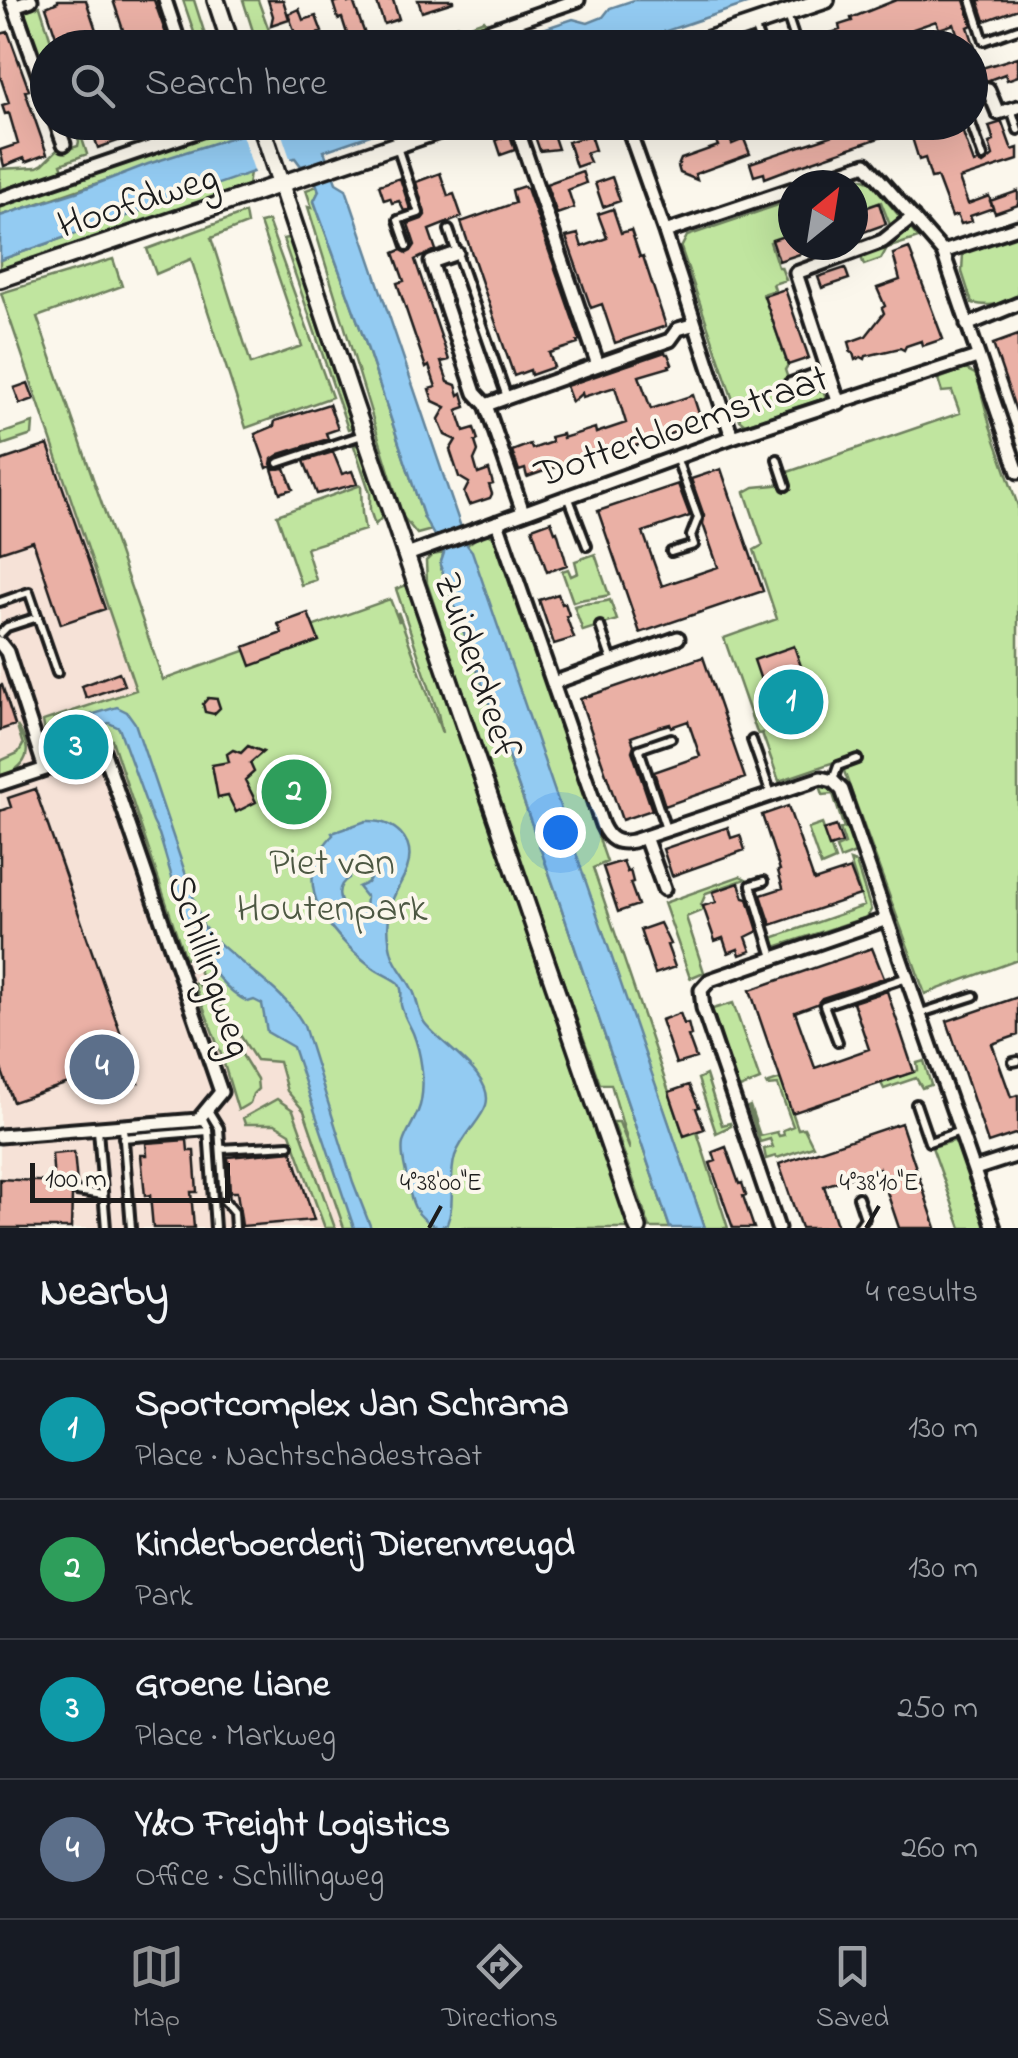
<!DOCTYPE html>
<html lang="en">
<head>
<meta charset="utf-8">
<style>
	:root { --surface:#171b24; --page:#20242c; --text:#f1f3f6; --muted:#9ea1a6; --line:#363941; --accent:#919294 }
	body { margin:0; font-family:"Indie Flower",sans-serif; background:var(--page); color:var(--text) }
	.compass { position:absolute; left:778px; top:170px; width:90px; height:90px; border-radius:50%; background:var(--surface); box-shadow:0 10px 40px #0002; rotate:30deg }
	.scale { position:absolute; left:30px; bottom:25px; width:200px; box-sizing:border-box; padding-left:10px; border:5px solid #1c1c1c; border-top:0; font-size:28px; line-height:35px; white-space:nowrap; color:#1c1c1c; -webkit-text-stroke:8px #fbf7ec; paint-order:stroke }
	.you { position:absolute; left:560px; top:832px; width:35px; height:35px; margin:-25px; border:8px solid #fff; border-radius:50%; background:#1a73e8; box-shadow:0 0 0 15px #1a73e833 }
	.badge { display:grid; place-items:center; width:65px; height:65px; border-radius:50%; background:var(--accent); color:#fff; font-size:32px; font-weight:700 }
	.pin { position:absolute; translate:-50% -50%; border:5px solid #fff; box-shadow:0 2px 10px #0006 }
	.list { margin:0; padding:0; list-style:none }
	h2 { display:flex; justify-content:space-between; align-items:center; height:130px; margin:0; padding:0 40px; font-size:42px }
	h2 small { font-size:32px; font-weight:400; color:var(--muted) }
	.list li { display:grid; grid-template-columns:65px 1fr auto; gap:30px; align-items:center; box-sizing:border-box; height:140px; padding:0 40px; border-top:2px solid var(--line) }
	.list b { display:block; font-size:38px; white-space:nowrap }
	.list p { margin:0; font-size:32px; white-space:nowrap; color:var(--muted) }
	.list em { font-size:32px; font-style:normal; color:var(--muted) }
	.icon { flex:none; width:55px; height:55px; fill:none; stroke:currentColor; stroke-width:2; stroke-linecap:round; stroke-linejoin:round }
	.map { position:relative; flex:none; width:1018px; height:1228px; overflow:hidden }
	.search { position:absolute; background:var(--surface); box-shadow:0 10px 40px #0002; left:30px; right:30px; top:30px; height:110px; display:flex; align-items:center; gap:25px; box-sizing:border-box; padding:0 35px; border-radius:55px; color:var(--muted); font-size:38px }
	.sheet { height:690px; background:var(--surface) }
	nav { display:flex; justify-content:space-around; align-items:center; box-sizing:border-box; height:140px; border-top:2px solid var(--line); background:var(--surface); font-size:28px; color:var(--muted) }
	nav a { display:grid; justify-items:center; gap:5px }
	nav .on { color:var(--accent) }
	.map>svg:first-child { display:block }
	.built { fill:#f6e2d7 }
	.green { fill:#c0e59f; stroke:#6e805e; stroke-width:2.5 }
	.water { fill:#93cbf2; stroke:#63859c; stroke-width:2.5; fill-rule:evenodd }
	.pier { fill:#fbf7ec }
	.building { fill:#eab0a5; stroke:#1c1c1c; stroke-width:2.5 }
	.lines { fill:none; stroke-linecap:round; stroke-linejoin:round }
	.service-casing { stroke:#1c1c1c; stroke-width:14 }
	.minor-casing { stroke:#1c1c1c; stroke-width:19 }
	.tertiary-casing { stroke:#1c1c1c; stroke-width:22 }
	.service { stroke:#fbf7ec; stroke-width:6 }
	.minor { stroke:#fbf7ec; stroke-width:11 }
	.tertiary { stroke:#fbf7ec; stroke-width:15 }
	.ticks { fill:none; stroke:#1c1c1c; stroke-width:4 }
	.labels { text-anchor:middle; stroke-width:8; stroke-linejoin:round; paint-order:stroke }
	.street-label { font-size:40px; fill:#1c1c1c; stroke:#fbf7ec }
	.park-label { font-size:40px; fill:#4d5843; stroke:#fbf7ec }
	.ticks-label { font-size:25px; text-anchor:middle; fill:#1c1c1c; stroke:#fbf7ec; stroke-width:8; stroke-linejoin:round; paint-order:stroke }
</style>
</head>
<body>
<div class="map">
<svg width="1018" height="1228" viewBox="0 0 1018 1228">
	<rect width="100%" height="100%" fill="#fbf7ec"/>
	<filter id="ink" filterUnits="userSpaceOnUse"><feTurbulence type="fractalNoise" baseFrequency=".01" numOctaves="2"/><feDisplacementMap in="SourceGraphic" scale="20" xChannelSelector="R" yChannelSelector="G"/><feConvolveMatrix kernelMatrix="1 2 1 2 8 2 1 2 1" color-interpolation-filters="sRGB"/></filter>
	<g filter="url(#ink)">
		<path class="built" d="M53,443L136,690L113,729L210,986L256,1060L279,1061L287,1091L304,1108L348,1228H0V462Z"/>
		<path class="green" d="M183,0H194L209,47H199Z
			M243,0H258L275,47H258Z
			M40,6L53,47L48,48L47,56L41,58L23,11Z
			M484,20L486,23L418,47H399L459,25L465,27Z
			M72,123H77L87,154L61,164L63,170L0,190V169L37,167L43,164L57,150H65L78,146L79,141Z
			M225,127L227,130L231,129L238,136C158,161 80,190 0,216V203Z
			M250,172L248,186L0,271V260Z
			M858,177L870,181L900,217L890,225L881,202L853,212V185H833Z
			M317,186L319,191L314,201L366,344L424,518L432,530L417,534L403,517L308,207L312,208L306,190Z
			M793,200V233L770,242L778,267H781L786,280L773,284L775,290L763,294L788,365L785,370L795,399L823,390L826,398L745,424L740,420L736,404L734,403L681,248L687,236Z
			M245,213L247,224L211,238L251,364L302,346L260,223L268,221L332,397L246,428L191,259L156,274L147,249Z
			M906,227L910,228L918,238L887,248L881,259L864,265L861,257L880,250L883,245Z
			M1018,233V299C1003,305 989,307 972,303L962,272L963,253Z
			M287,238L292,241L355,427L348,429L283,239Z
			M113,259L122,286L37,317L163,680L390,599L399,622L398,612L442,733L438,713L396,589L409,584L630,1228H344L304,1111L287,1091L279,1062L256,1060L199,971L194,957L185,959L112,740L60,754L47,746L43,721L136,690L1,293Z
			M965,369L975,374L978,380L990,426L1018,506V960L925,994L840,760L779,781L762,733L758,734L756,730L724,638L777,619L754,550L763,545L745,492L754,487L785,484V473L960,413L952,391L942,392L938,379Z
			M33,423L32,435L2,445L0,434Z
			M361,443L385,514L375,525L370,510V493L354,446Z
			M361,485L362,513L365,530L306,548L316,580L301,585L277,515Z
			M483,533L495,537L607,862L593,868L684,1136L697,1132L728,1228H705L467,545Z
			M444,553L440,565L558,898L670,1228H650L613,1122H619L630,1150L611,1084H600L499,802L427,583L426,561L432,555Z
			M595,554L609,595C596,599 585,597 573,602L562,571L568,569L571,576L578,573L575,561Z
			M610,600L617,620L583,631L574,606C587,602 598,604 610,600Z
			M17,726C34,750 29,767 0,777V761L18,753L23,745Z
			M825,783L832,785L839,792L858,852L840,859L836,848L845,844L840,829L844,828L833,794L823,795L820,785Z
			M822,824L835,860L821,866L808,829Z
			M850,861L856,863L871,910L867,917L775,947L772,938L864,906Z
			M740,876L746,879L706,893L701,905L703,910L686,917L704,972L690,978L664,903Z
			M197,982L257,1079L258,1089L253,1094L250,1103L238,1110L221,1054L194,983Z
			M733,1003L760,1080L737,1089L709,1010Z
			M924,1061L931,1085L922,1088L916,1078L884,1089L881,1083L918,1070L917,1063Z
			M706,1075L722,1125L730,1123L731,1126L716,1133L698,1079Z
			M781,1079L798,1129L804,1128L813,1146L777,1158L776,1156L766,1159L764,1149L773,1147L770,1139L760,1142L748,1107L750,1106L760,1136L777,1132L779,1136L784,1135L783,1130L793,1126L778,1085L767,1086L766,1084Z
			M277,1099L293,1110L335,1228H325L290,1133L275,1124H245L243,1118Z
			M957,1140L987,1228H961L932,1147Z"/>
		<path class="water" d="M634,0H758L622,46L489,47L573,19L588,23L603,17L610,8Z
			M277,123H405L324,151L336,183L346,189L467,545L472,551L705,1228H670L558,898L440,565L444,553L424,518L366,344L314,201L319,191L309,164L301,166L295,158L290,159L0,260V216L76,192L148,164Z
			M117,707L127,712L135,723L203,926C231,961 285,988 304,1026L353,1182L371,1228H354L293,1047L267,1032L262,1004L254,1000L248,1002C192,972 177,890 159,834L153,822L119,728L109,723L58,739L53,735L50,727Z
			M366,821C394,820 417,839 407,869C403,881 392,895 390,909C387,925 388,940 392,954C396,967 405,975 411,987C418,998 417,1011 424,1022C439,1044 495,1075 486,1105C482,1119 462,1136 455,1156C448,1179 456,1203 447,1224L439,1227C413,1219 410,1198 406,1173C404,1164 401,1153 403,1143C407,1129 419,1116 421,1101C425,1080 421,1053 413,1033C409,1024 403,1015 401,1005C400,998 404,990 398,983C393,978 379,973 372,967C331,935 285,884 333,835L332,833ZM356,863L366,866L372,875L367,883L358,887L366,897L365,909L353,916L346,913C339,900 334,887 349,878V869Z"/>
		<path class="pier" d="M270,123H278L291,161L255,173L241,132Z"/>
		<path class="building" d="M58,0H86L102,48H60L46,7L58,2Z
			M113,0H154L170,45L163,48H129Z
			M268,0H283L289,19L271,25L273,16Z
			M343,0H347L348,3L353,1L366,37L350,43L342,18L338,19L333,3Z
			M376,0H393L399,19L384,24Z
			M418,0H453V2L422,12Z
			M896,0H964L972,25L968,27L982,68L1018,57V76L1007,80L1005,74L989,80L970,81V48H962L954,24L939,29L936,21L913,29L916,39L902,43L899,34L871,44L872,48H805L803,42L840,30L839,25L852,21L851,18Z
			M978,0H1018V9L985,21Z
			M299,9L303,20L316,16L322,32L298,41L288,14Z
			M8,32L29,90L25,91L47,154L26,162L24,158L4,166L0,150L18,144L9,113L5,114L2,105L9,103L0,76V34Z
			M84,122H166L167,124L98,148L93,133L88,135Z
			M709,122H724L732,144L744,139L750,154L695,174L697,180L680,173L678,166L681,159L718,146Z
			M840,122H903V124L884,131L885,136L781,172L765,178L764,173L754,176L750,163L843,132Z
			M914,122H959L974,163L978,162L983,164L993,156L989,143L994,141L989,126L1002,122L1012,150L1018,148V160L959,179L968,204L989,196L993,208L970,216L972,221L961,224L957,215L952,217L937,177L931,178L925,158L919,160L909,128L915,126Z
			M545,123L548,132L552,131L558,149L540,151L532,128Z
			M510,135L515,150L501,155L496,140Z
			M590,135L595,150L586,153L590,162L576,167L568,142Z
			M582,171L586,183L568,190L574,208L557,214L546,184Z
			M440,173L448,196L454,194L462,217L429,230L436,250L415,260L449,360L441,362L448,382L456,385L459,395L462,393L466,407L457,410L464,431L474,428L478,440L475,442L478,451L474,460L478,474L489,470L493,484L489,485L492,494L490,498L469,505L464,493L469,483L459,477L450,450L456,440L445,435L440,423L439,419L446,407L433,401L429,389L436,387L429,366L426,368L397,283L404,281L394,253L401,250L407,253L411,251L415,245L408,224L422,219L425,215L416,182Z
			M612,177L620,201L603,207L595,183Z
			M400,178L410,209L404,211L399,201L392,203L390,198L384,200L379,185Z
			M524,186L525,188H527L580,340L577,341L578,344L549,353L554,367L531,375L530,370L514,376L461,222L515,203L512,190Z
			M1018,191V205L995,213L990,201Z
			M879,203L886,224L853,236V212Z
			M613,209L621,233L631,230L640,257L643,256L666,326L615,343L602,304L591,308L566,237L578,234L582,247L607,238L598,214Z
			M793,233V245L821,247L779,261L772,240Z
			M909,248L943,339L922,346L921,341L906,346L904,350L900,348L866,356L865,359L861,357L855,360L853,353L850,352L851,349L849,342L866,336L884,313L882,308L885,306L877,288L900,280L893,254Z
			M845,268L849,279L822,288L818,277Z
			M785,289L809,358L788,365L764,296Z
			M1018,335V410L1016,411L993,344Z
			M665,352L666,354H668L672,364L669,365L670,367L639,376L651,409L693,395L702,423L609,455L607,449L527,477L525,469L519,471L512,451L530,444L532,449L552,442L550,437L562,434L563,438L595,428L596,433L626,423L615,387L583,397L582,393L572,402L566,386Z
			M28,383L34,399L20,404L14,388Z
			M329,404L338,429L326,433L328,439L280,454L272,459L271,464L274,469L285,468L293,489L280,493L271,466L267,468L255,434L274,426L275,421Z
			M48,445L105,609L61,624L33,541L0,552V461Z
			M333,452L342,474L352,471L357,484L317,494L304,461Z
			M721,469L763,591L640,633L598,511L678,484L690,516L643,532L662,586L703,572L718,567L703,524L704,516L691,479Z
			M551,521L555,532L557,531L567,565L547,572L532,528Z
			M558,594L562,604L565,603L569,615L566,616L574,638L554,644L539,600Z
			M308,613L319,641L251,666L244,647L282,633L278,624Z
			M794,646L818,716L778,730L754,660Z
			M703,657L745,778L665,806L654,772L700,756L688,721L671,727L670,724L659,727L631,737L634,745L632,751L652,810L622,820L580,699Z
			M119,672L124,685L86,698L82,686Z
			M0,685H2L15,725L0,730Z
			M208,698L217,699L220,708L214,714L205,712L203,704Z
			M248,746L263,752L250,763L254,772L245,780L256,802L236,812L228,796L218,798L212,765L229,762L227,754L233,750L241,753Z
			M305,783L317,803L306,810L294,789Z
			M35,789L138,1083L120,1089L117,1081L85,1092L80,1079L13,1102L0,1066V811L11,807L8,798Z
			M788,806L814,881L850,869L860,895L771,925L761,895L783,888L778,871L780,870L762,815Z
			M836,826L842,843L829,847L823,830Z
			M728,827L731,838L740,835L745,850L672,876L663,849Z
			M623,861L627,872L630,870L633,882L630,883L638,905L618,912L603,867Z
			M739,883L744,898L748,899L758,931L746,937L751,951L740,955L738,949L728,953L723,938L715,941L703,906L716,902L713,892Z
			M660,923L670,944L667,945L675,967L655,974L640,930Z
			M872,948L884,978L822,998L817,1004L795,1012L815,1068L869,1049L853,1002L887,991L914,1072L792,1113L750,990Z
			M1018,997V1035L992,1044L1011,1097L1018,1095V1133L988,1143L947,1021Z
			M680,1013L684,1024L688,1023L691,1035L688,1036L696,1058L676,1064L661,1020Z
			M689,1085L699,1107L696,1108L704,1129L684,1136L669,1092Z
			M901,1123L936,1228H899L879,1168L824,1186L838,1228H801L779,1164Z
			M187,1140L188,1151H194L197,1192H191L194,1228H153L150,1195L145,1196L141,1155H147L146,1143Z
			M726,1147L739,1184L742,1183L746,1195L743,1196L754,1228H733L710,1163L716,1161L713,1152Z
			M292,1151L314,1220L242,1226L237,1192H230L228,1157Z
			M74,1152L77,1184H73L70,1191L72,1196L71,1228H0V1179L54,1182L52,1154Z"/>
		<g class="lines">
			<defs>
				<path id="service" d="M971,0L984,41L1018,29
					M787,15L798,48
					M754,25L762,48
					M1011,109L1018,130
					M970,121L983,157
					M778,122L780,126
					M397,147L419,213L398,220L407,246
					M449,230L507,397
					M777,459L786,486
					M278,463L362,435
					M568,496L587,546
					M671,552L694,545L691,536L698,518L676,457
					M0,602L29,592L57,673
					M600,626L612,661
					M0,634L7,627L38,617
					M752,740L771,794
					M833,780L838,766L857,759
					M666,829L639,749L671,738
					M764,881L751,885L773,957
					M921,1013L974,996
					M838,1042L824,1005L907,977
					M1013,1062L1018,1061
					M916,1104L929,1142L960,1131
					M208,1110L219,1128L224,1200L234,1212L235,1228
					M202,1117L208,1129L215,1228
					M123,1128L131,1228
					M98,1130L106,1228
					M123,1138L208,1131
					M221,1149L289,1145
					M77,1191L103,1195
					M858,1197L865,1218L858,1228"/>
				<path id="minor" d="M12,0L48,101
					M165,0L181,48
					M14,6L31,0
					M439,48L578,0
					M970,90L988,89L998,113L1018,107
					M56,122L64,144
					M515,122L598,365L670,340L678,329L695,324
					M626,122L665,232L732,437
					M804,185L866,164L943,252L1018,472
					M0,199L225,122
					M665,232L793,189
					M943,252L1018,227
					M457,253L431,262L475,393L486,405L523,512
					M967,325L1018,304
					M790,385L828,371
					M839,404L796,273L883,241L913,217
					M486,405L598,365
					M497,522L602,825C609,840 617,844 633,841L821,778L833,781L842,790L994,1228
					M407,555L732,437L977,357
					M0,643L7,652L45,769
					M553,683L678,638
					M0,784L103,750L221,1092L198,1120L0,1136
					M645,837L664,889
					M975,1169L1018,1155
					M778,1228L703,1008L701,990L710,980L887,919"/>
				<path id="tertiary" d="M216,0L232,48
					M683,48L826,0
					M260,122L354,404L638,1228
					M0,279L464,122"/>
			</defs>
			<use href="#service" class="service-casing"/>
			<use href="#minor" class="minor-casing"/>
			<use href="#tertiary" class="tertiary-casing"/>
			<use href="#service" class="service"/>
			<use href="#minor" class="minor"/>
			<use href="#tertiary" class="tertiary"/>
		</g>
	</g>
	<path class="ticks" d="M429,1228L441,1206M866,1228L879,1206"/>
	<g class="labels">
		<g class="street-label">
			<text transform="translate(137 199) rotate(-18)" y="14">Hoofdweg</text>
			<text transform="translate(681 424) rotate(-19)" y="14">Dotterbloemstraat</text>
			<text transform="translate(479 665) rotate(71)" y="14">Zuiderdreef</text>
			<text transform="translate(212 965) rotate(71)" y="14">Schillingweg</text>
		</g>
		<g class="park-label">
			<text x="332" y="874">Piet van<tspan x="332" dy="46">Houtenpark</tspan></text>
		</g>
	</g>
	<g class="ticks-label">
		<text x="441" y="1190">4°38'00"E</text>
		<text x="879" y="1190">4°38'10"E</text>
	</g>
</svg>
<svg class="compass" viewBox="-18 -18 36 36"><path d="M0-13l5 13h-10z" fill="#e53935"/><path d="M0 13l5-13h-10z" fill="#9ea1a6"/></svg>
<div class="scale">100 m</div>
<div class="you"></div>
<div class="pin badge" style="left:791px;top:702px;background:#0f9aa8">1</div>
<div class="pin badge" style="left:294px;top:792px;background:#2e9e5b">2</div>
<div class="pin badge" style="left:76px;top:747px;background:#0f9aa8">3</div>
<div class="pin badge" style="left:102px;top:1067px;background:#5c6f8a">4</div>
<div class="search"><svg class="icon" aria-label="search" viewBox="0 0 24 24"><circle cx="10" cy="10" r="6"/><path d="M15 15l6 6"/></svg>Search here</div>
</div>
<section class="sheet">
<h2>Nearby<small>4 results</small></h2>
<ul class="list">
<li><span class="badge" style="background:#0f9aa8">1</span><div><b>Sportcomplex Jan Schrama</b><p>Place · Nachtschadestraat</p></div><em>130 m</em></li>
<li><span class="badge" style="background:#2e9e5b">2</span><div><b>Kinderboerderij Dierenvreugd</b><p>Park</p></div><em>130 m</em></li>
<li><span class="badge" style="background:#0f9aa8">3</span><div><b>Groene Liane</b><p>Place · Markweg</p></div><em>250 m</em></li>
<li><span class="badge" style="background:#5c6f8a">4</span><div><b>Y&amp;O Freight Logistics</b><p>Office · Schillingweg</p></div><em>260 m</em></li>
</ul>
</section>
<nav>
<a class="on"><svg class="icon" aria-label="map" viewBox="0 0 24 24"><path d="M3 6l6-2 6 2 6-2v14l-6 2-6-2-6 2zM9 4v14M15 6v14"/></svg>Map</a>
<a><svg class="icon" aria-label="directions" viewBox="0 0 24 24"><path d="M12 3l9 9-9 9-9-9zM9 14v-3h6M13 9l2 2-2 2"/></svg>Directions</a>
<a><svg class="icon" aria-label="saved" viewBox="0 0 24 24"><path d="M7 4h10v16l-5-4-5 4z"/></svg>Saved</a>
</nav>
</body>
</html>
